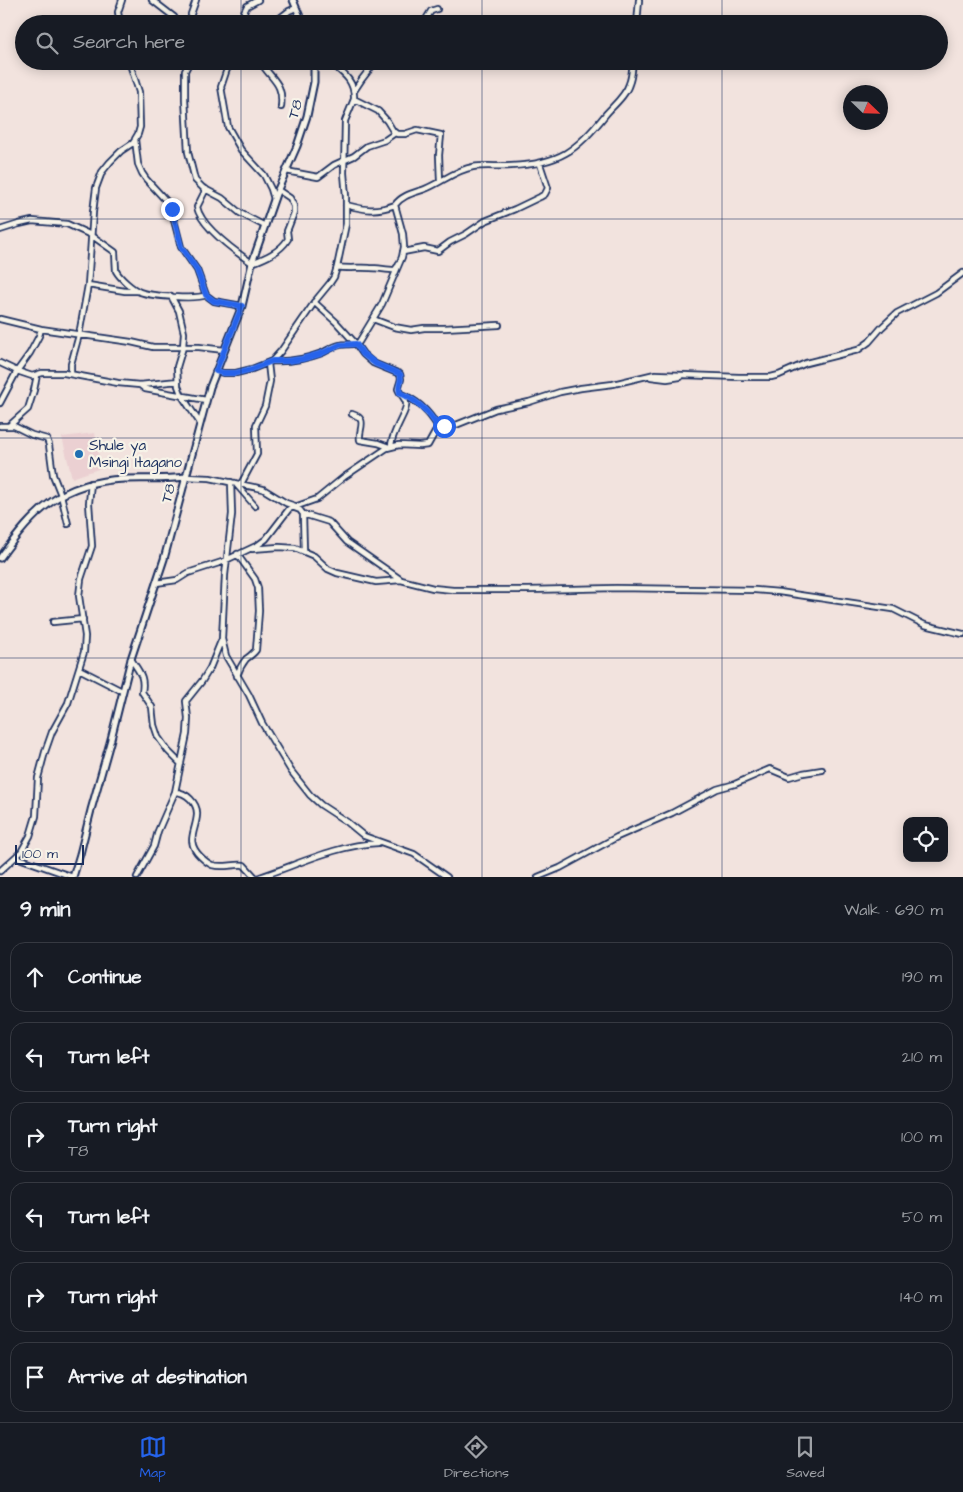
<!DOCTYPE html>
<html lang="en">
<head>
<meta charset="utf-8">
<style>
	:root { --surface:#171b24; --page:#20242c; --text:#f1f3f6; --muted:#9ea1a6; --line:#363941; --accent:#2563eb }
	body { margin:0; font-family:"Architects Daughter",sans-serif; background:var(--page); color:var(--text) }
	.controls { position:absolute; right:15px; bottom:15px; display:grid; overflow:hidden; border-radius:10px; box-shadow:0 2px 12px #0003 }
	.controls button { width:45px; height:45px; display:grid; place-items:center; padding:0; border:0; border-bottom:1px solid var(--line); background:var(--surface); color:var(--text); font:25px sans-serif }
	.compass { position:absolute; left:843px; top:85px; width:45px; height:45px; border-radius:50%; background:var(--surface); box-shadow:0 2px 12px #0003; rotate:113deg }
	.scale { position:absolute; left:15px; bottom:12px; width:69px; box-sizing:border-box; padding-left:5px; border:2px solid #1b2f5e; border-top:0; font-size:14px; line-height:18px; white-space:nowrap; color:#1b2f5e; -webkit-text-stroke:4px #f7f3e8; paint-order:stroke }
	.stop { position:absolute; width:15px; height:15px; margin:-11px; border:4px solid #2563eb; border-radius:50%; background:#fff }
	.stop.end { background:#2563eb; border-color:#fff; box-shadow:0 1px 5px #0008 }
	.list { margin:0; padding:0; list-style:none }
	h2 { display:flex; justify-content:space-between; align-items:center; height:65px; margin:0; padding:0 20px; font-size:21px }
	h2 small { font-size:16px; font-weight:400; color:var(--muted) }
	.list li { display:grid; grid-template-columns:32px 1fr auto; gap:15px; align-items:center; box-sizing:border-box; height:70px; margin:0 10px 10px; padding:0 10px; border:1px solid var(--line); border-radius:15px }
	.list b { display:block; font-size:19px; white-space:nowrap }
	.list p { margin:0; font-size:16px; white-space:nowrap; color:var(--muted) }
	.list em { font-size:16px; font-style:normal; color:var(--muted) }
	.icon { flex:none; width:28px; height:28px; fill:none; stroke:currentColor; stroke-width:2; stroke-linecap:round; stroke-linejoin:round }
	.map { position:relative; flex:none; width:963px; height:877px; overflow:hidden }
	.search { position:absolute; background:var(--surface); box-shadow:0 2px 12px #0003; left:15px; right:15px; top:15px; height:55px; display:flex; align-items:center; gap:12px; box-sizing:border-box; padding:0 18px; border-radius:28px; color:var(--muted); font-size:19px }
	.sheet { height:545px; background:var(--surface) }
	nav { display:flex; justify-content:space-around; align-items:center; box-sizing:border-box; height:70px; border-top:1px solid var(--line); background:var(--surface); font-size:14px; color:var(--muted) }
	nav a { display:grid; justify-items:center; gap:2px }
	nav .on { color:var(--accent) }
	.map>svg:first-child { display:block }
	.built { fill:#ebd0d2 }
	.lines { fill:none; stroke-linecap:round; stroke-linejoin:round }
	.minor-casing { stroke:#1b2f5e; stroke-width:8 }
	.tertiary-casing { stroke:#1b2f5e; stroke-width:9 }
	.minor { stroke:#f7f3e8; stroke-width:4.5 }
	.tertiary { stroke:#f7f3e8; stroke-width:5 }
	.route { stroke:#2563eb; stroke-width:6 }
	.grid { fill:none; stroke:#1b2f5e; stroke-width:1; stroke-opacity:0.55 }
	.poi-dot { fill:#1f6fb2; stroke:#f7f3e8; stroke-width:2 }
	.labels { text-anchor:middle; stroke-width:4.5; stroke-linejoin:round; paint-order:stroke }
	.street-label { font-size:15px; fill:#1b2f5e; stroke:#f7f3e8 }
	.poi-label { font-size:15px; fill:#1b2f5e; stroke:#f7f3e8; text-anchor:start }
</style>
</head>
<body>
<div class="map">
<svg width="963" height="877" viewBox="0 0 963 877">
	<rect width="100%" height="100%" fill="#f2e3de"/>
	<filter id="ink" filterUnits="userSpaceOnUse"><feTurbulence type="fractalNoise" baseFrequency=".02" numOctaves="2"/><feDisplacementMap in="SourceGraphic" scale="10" xChannelSelector="R" yChannelSelector="G"/><feConvolveMatrix kernelMatrix="1 2 1 2 8 2 1 2 1" color-interpolation-filters="sRGB"/></filter>
	<g filter="url(#ink)">
		<path class="built" d="M95,433L101,468L72,478L62,437Z"/>
		<g class="lines">
			<defs>
				<path id="minor" d="M152,0L174,17L178,24
					M177,23L191,21
					M120,24L118,12L122,0
					M191,24V14L196,0
					M253,24L245,19L244,12L247,6L258,0
					M272,24L289,11L296,8
					M423,24L431,11L437,9
					M637,24L639,0
					M129,61L139,92L140,127L138,134L135,139L138,164L142,173L146,179L170,205L181,247L197,270L206,295L214,301L242,306
					M190,61L185,71V99L188,152L195,180L203,188L222,198L240,213L265,226
					M234,61L227,69L221,87L228,127L241,150L264,175L271,189L274,199
					M260,61C271,80 284,82 281,107
					M354,91L362,79L376,61
					M354,99L378,111L387,121L393,131L397,134H405L417,130L441,135L439,155L440,181
					M286,171L318,177L334,165L354,156L367,146L385,140L395,133
					M206,189L197,207C201,227 236,252 252,263C265,258 280,252 288,239L287,231L294,213V206L290,198L278,190
					M346,205C365,210 376,212 395,205
					M0,230L19,224L32,221L67,224L91,235L115,252L116,271C120,278 132,289 140,292C151,296 196,300 206,295
					M403,252L424,248L438,251L450,242L466,234L485,221L515,209L540,197L545,194L548,188L540,164
					M337,267C349,269 359,267 370,268C379,268 386,270 395,270L397,267
					M88,285L125,291H137
					M171,296L179,311L184,333L183,347L177,367L178,386L182,396L200,423
					M314,302L336,322L356,344L363,354L373,363L400,374L401,379L398,389C400,394 405,398 406,403C408,411 391,433 391,446
					M0,319L41,329L131,342L153,347H199L224,350
					M373,319L394,327L411,330L424,328H444L499,325
					M272,361C289,362 306,359 322,353C328,350 334,346 340,345C347,343 353,346 359,342L382,304L402,257L404,247L403,234L395,205C402,195 414,193 425,189C441,183 455,170 473,167C485,165 498,167 511,166C559,164 577,151 606,114C614,105 626,95 629,84C632,77 632,69 633,61
					M0,363L17,371L32,376L42,373H64L118,383L140,385L178,381
					M216,371L223,373H236L252,369L272,361L281,351L316,300L330,283L334,277L337,267L346,224V197L344,173L345,121L354,99C355,79 341,72 328,61
					M71,374V364L79,335L88,285L93,212L96,188L102,172L110,162L121,151L133,143L135,140
					M651,377L667,379L680,377
					M140,385L145,389L206,400
					M401,394C418,400 429,412 438,427
					M0,403L17,371L30,353L39,336L41,329
					M352,414C369,419 358,429 360,440L378,443L389,447
					M10,425L28,409L34,390L37,375
					M0,426H14L32,435L47,439L49,445L53,475L61,495
					M185,477L210,478L263,489L286,503L295,506
					M231,482L232,514L225,575L222,639L226,656L249,695L262,723L291,771L310,795L321,805L347,822L364,836L414,854L447,877
					M235,483L255,506
					M241,484L257,454L256,425L265,406L270,381L268,363
					M61,495L68,524
					M292,507L300,510L303,514L304,551
					M303,514L329,522L347,542L400,579
					M252,549L279,547L295,548L314,556L328,569L337,573L376,582L401,580L433,588L453,590H528L616,588L755,590L779,592L893,609L925,625L963,634
					M156,583L177,580L188,573L222,562L258,545L266,539L289,509L317,499L344,477L387,448L399,445L420,446L428,445L438,427L456,425L496,409L529,402L560,392L581,388L613,384L655,374L739,377H771L779,375L806,363L858,350L869,342L882,327L897,313L936,293L963,273
					M53,622L83,619
					M131,659C139,672 145,676 142,692L152,707L154,725L158,737L168,751L181,764
					M79,669L122,691
					M237,676C239,670 242,664 246,659C250,656 253,654 256,650L259,611L258,588L255,579L237,554
					M175,792C186,792 198,803 197,815C196,831 185,841 200,856C203,859 207,863 212,865C222,868 234,864 244,865L255,877
					M16,857L73,877
					M0,871L21,852L30,836L36,816L38,778L45,752L52,732L68,703L84,652L85,636L79,596L81,579L92,546L89,503L91,483
					M137,877L154,846L158,831L175,792L187,734L188,718L186,701L202,681L210,668L221,641
					M260,877C299,864 337,845 378,843
					M538,877L560,868L617,837L672,813L717,789L735,784L770,769L789,777L803,773L822,770"/>
				<path id="tertiary" d="M293,0L303,24
					M0,558C35,510 61,482 124,479C144,478 164,480 185,477
					M73,877L80,854L91,810L111,739L131,659L164,559L210,387L242,306L252,263L276,194L297,146L307,116L314,82V61"/>
			</defs>
			<use href="#minor" class="minor-casing"/>
			<use href="#tertiary" class="tertiary-casing"/>
			<use href="#minor" class="minor"/>
			<use href="#tertiary" class="tertiary"/>
		</g>
	</g>
	<g class="lines" filter="url(#ink)">
		<path class="route" d="M172,209L181,247L197,270L206,295L214,301L242,306L216,371L223,373H236L252,369L272,361H287L302,359L320,354L340,345L356,344L363,354L376,364L400,374C403,381 397,385 400,393C417,400 429,412 438,427L444,426"/>
	</g>
	<path class="grid" d="M241,0V24M482,0V24M722,0V24M241,61V877M482,61V877M722,61V877M0,219H963M0,438H963M0,658H963"/>
	<circle class="poi-dot" cx="79" cy="454" r="5"/>
	<g class="labels">
		<g class="street-label">
			<text transform="translate(295 109) rotate(-75)" y="5">T8</text>
			<text transform="translate(168 493) rotate(-76)" y="5">T8</text>
		</g>
		<g class="poi-label">
			<text x="89" y="450">Shule ya<tspan x="89" dy="17">Msingi Itagano</tspan></text>
		</g>
	</g>
</svg>
<div class="controls">
<button><svg class="icon" aria-label="locate" viewBox="0 0 24 24"><circle cx="12" cy="12" r="6"/><path d="M12 2v4M12 18v4M2 12h4M18 12h4"/></svg></button>
</div>
<svg class="compass" viewBox="-18 -18 36 36"><path d="M0-13l5 13h-10z" fill="#e53935"/><path d="M0 13l5-13h-10z" fill="#9ea1a6"/></svg>
<div class="scale">100 m</div>
<div class="stop" style="left:444px;top:426px"></div>
<div class="stop end" style="left:172px;top:209px"></div>
<div class="search"><svg class="icon" aria-label="search" viewBox="0 0 24 24"><circle cx="10" cy="10" r="6"/><path d="M15 15l6 6"/></svg>Search here</div>
</div>
<section class="sheet">
<h2>9 min<small>Walk · 690 m</small></h2>
<ul class="list">
<li><svg class="icon" aria-label="ahead" viewBox="0 0 24 24"><path d="M12 20V5M6 11l6-6 6 6"/></svg><div><b>Continue</b></div><em>190 m</em></li>
<li><svg class="icon" aria-label="left" viewBox="0 0 24 24"><path d="M17 20v-9H6M10 6l-5 5 5 5"/></svg><div><b>Turn left</b></div><em>210 m</em></li>
<li><svg class="icon" aria-label="right" viewBox="0 0 24 24"><path d="M7 20v-9h11M14 6l5 5-5 5"/></svg><div><b>Turn right</b><p>T8</p></div><em>100 m</em></li>
<li><svg class="icon" aria-label="left" viewBox="0 0 24 24"><path d="M17 20v-9H6M10 6l-5 5 5 5"/></svg><div><b>Turn left</b></div><em>50 m</em></li>
<li><svg class="icon" aria-label="right" viewBox="0 0 24 24"><path d="M7 20v-9h11M14 6l5 5-5 5"/></svg><div><b>Turn right</b></div><em>140 m</em></li>
<li><svg class="icon" aria-label="arrive" viewBox="0 0 24 24"><path d="M6 21V4h12l-3 4 3 4H6"/></svg><div><b>Arrive at destination</b></div></li>
</ul>
</section>
<nav>
<a class="on"><svg class="icon" aria-label="map" viewBox="0 0 24 24"><path d="M3 6l6-2 6 2 6-2v14l-6 2-6-2-6 2zM9 4v14M15 6v14"/></svg>Map</a>
<a><svg class="icon" aria-label="directions" viewBox="0 0 24 24"><path d="M12 3l9 9-9 9-9-9zM9 14v-3h6M13 9l2 2-2 2"/></svg>Directions</a>
<a><svg class="icon" aria-label="saved" viewBox="0 0 24 24"><path d="M7 4h10v16l-5-4-5 4z"/></svg>Saved</a>
</nav>
</body>
</html>
